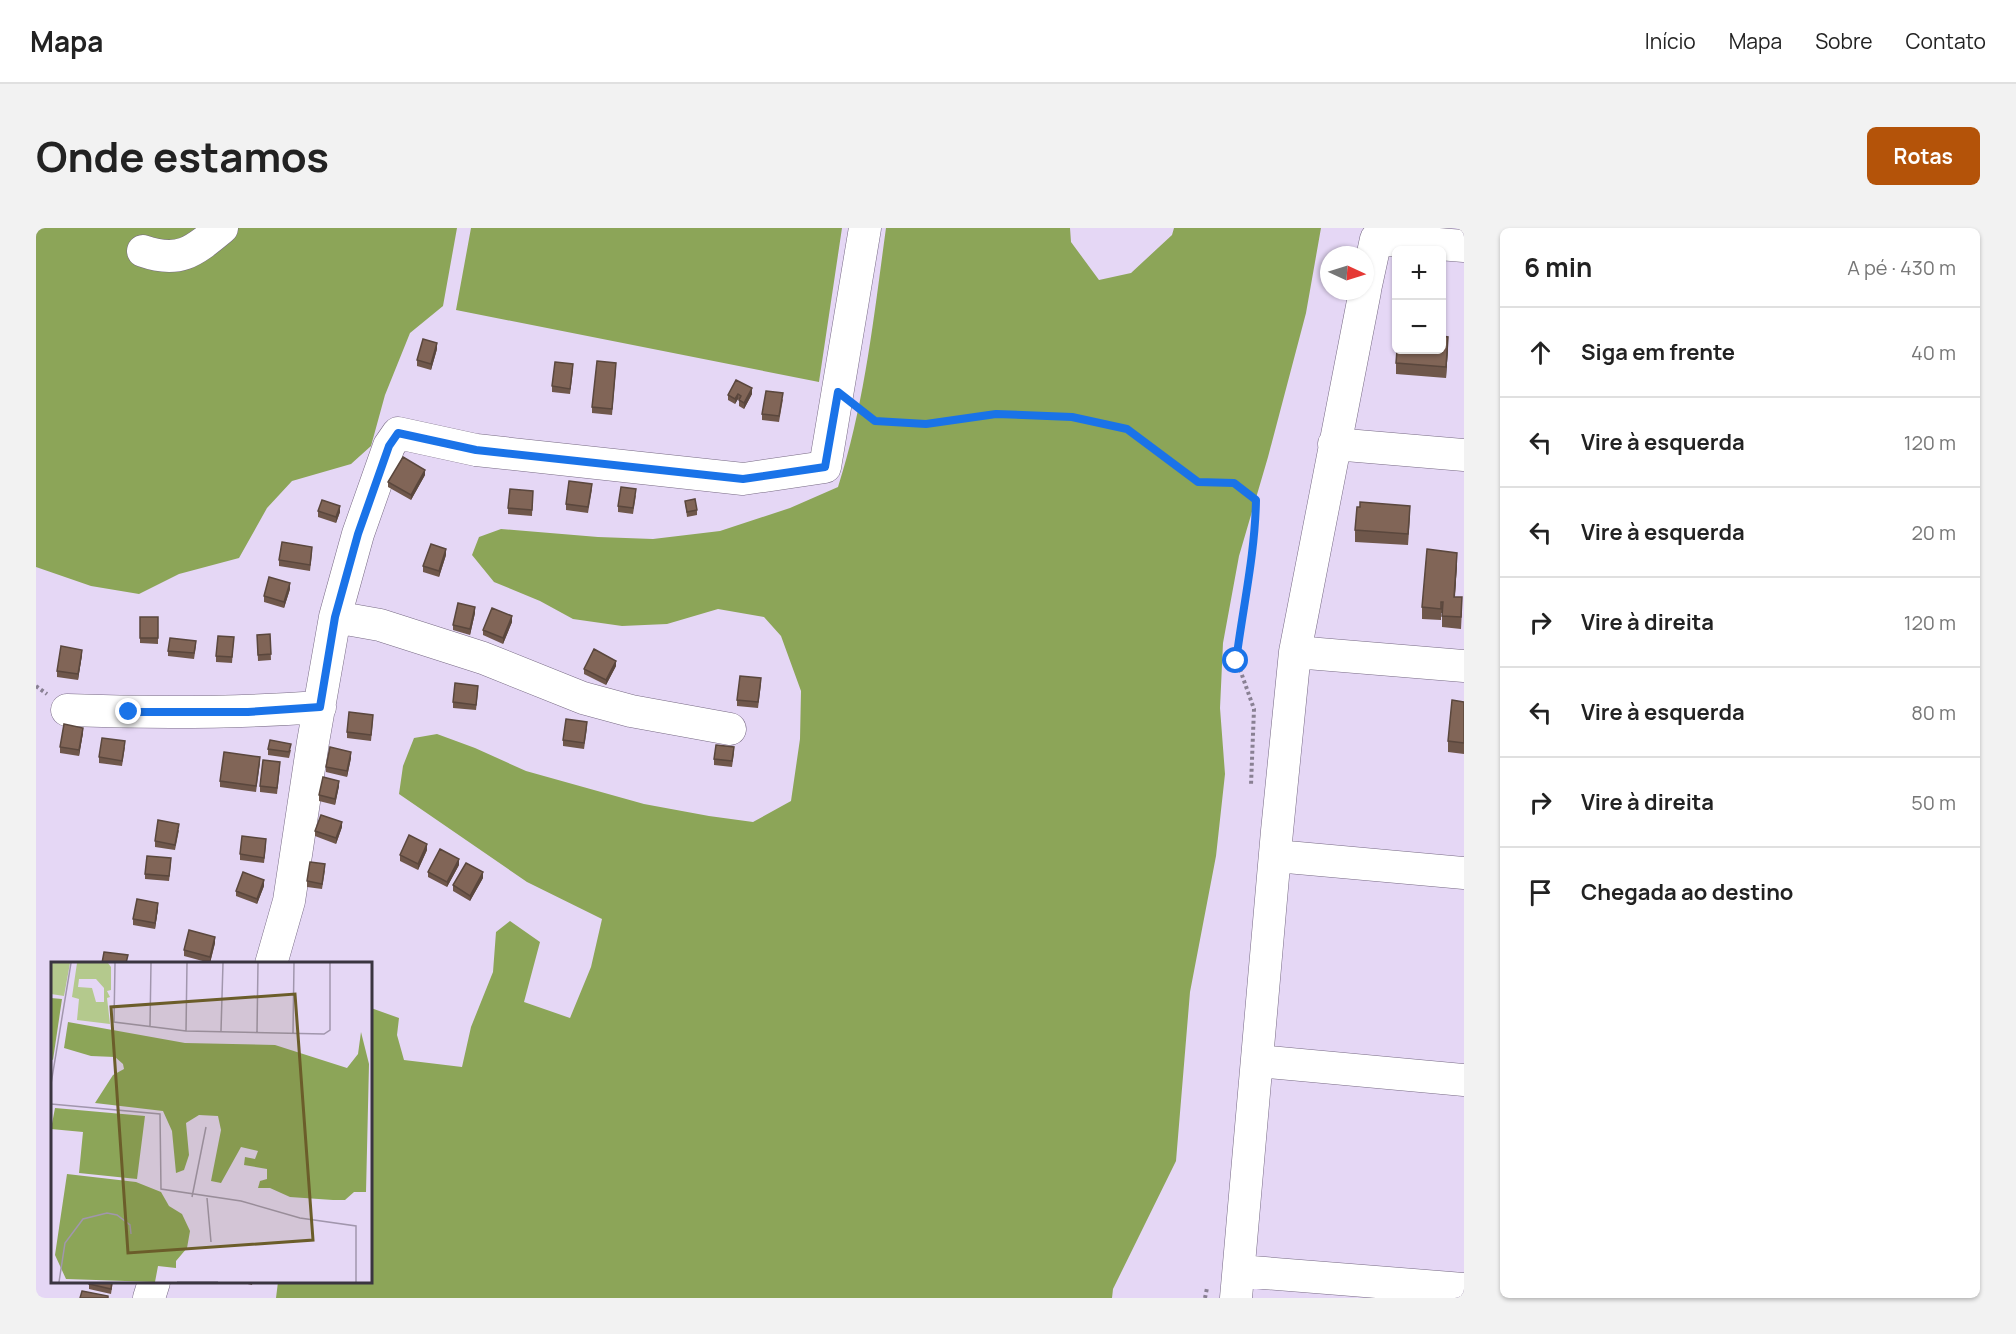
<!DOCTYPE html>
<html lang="pt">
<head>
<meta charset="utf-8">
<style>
	:root { --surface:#fff; --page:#f2f2f2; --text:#222; --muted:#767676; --line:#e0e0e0; --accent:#b45309 }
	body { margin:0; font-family:Manrope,sans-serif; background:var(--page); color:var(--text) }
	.controls { position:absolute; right:18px; top:18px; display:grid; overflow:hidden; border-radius:9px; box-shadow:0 2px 4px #0004 }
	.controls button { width:54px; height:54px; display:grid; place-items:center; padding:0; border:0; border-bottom:2px solid var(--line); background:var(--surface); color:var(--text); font:30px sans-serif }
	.compass { position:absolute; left:1284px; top:18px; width:54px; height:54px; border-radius:50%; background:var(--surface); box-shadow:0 2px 4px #0004; rotate:94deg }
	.stop { position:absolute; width:18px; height:18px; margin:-14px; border:4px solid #1a73e8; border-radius:50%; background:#fff }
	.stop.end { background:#1a73e8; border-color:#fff; box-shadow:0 2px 6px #0008 }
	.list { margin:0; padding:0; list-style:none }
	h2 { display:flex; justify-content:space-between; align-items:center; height:78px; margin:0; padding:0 24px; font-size:26px }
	h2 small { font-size:20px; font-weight:400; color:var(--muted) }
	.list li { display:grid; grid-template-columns:39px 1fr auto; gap:18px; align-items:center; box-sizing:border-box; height:90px; padding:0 24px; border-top:2px solid var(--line) }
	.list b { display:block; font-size:22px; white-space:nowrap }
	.list em { font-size:20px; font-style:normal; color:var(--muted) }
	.icon { flex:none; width:33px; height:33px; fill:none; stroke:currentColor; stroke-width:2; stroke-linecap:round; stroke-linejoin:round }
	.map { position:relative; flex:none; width:1428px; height:1070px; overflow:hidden; border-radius:9px }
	header { display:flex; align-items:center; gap:36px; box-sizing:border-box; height:84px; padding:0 30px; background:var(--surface); border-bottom:2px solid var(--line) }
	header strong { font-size:28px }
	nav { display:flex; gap:33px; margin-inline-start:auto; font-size:21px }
	.intro { display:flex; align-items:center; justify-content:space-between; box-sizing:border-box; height:144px; padding:0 36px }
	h1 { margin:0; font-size:42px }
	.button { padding:15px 27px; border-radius:9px; background:var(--accent); color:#fff; font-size:21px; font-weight:700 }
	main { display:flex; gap:36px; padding:0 36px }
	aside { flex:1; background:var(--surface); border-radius:9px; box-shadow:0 2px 4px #0004 }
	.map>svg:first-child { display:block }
	.forest { fill:#8ca558 }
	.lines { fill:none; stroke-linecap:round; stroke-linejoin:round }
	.minor-casing { stroke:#776a84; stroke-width:33 }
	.path { stroke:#898093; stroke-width:4; stroke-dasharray:3 3; stroke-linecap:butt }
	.minor { stroke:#fff; stroke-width:32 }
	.wall { fill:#6f574b }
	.shaded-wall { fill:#5a473d }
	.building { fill:#816557; stroke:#5a473d; stroke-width:1.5 }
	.route { stroke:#1a73e8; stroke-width:8 }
	.inset-road { fill:none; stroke:#a196ad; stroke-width:1.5 }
	.view { fill:#6b5d2a; fill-opacity:0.15; stroke:#6b5d2a; stroke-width:3 }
	.inset-edge { fill:none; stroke:#3a3540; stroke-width:3 }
</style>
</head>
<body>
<header>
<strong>Mapa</strong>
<nav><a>Início</a><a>Mapa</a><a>Sobre</a><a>Contato</a></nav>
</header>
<div class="intro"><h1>Onde estamos</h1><a class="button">Rotas</a></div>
<main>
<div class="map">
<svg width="1428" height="1070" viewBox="0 0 1428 1070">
	<rect width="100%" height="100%" fill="#e5d7f5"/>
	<path class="forest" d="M0,0H421L407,78L374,105L349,167L335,218L315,236L256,253L231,280L203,330L143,346L103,366L55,358L0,339Z
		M435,0H806L783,154L420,82Z
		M850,0H1034L1035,14L1063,52L1095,45L1136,7L1138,0H1285L1270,85L1232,229L1203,328L1187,415L1184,480L1189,546L1180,628L1154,764L1140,933L1077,1061L1076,1070H240L242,1054H334L335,780L363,790L361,807L368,832L426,839L435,799L457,744L460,704L474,693L504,714L488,774L534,790L555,739L566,691L491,654L363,566L367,538L378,510L401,506L439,520L490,543L608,576L673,588L717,594L755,573L764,511L765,463L745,408L728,389L682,381L631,396L586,398L537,391L504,373L458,354L436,327L443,309L465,301L562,309L617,311L684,303L754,280L802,259C829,175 838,87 850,0Z"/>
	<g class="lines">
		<defs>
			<path id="minor" d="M107,23C144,36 158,23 186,0
				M1329,62L1340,11L1428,18
				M1298,216L1428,227
				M299,389L344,397L447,430L547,470L595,483L694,501
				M1259,424L1428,438
				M31,482C115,485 199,485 284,479
				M1240,628L1428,645
				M235,736L253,673L277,514L299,389L322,306L353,218L362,205L440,222L707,251L789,239L829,0
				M1222,833L1428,852
				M1203,1043L1428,1061
				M113,1070L118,1054
				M1200,1070L1241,603L1259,424L1329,63"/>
		</defs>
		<use href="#minor" class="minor-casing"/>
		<path class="path" d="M826,183L839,193L889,196L961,186L1036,189L1091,201L1162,254L1198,255L1220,272L1219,308L1206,386L1201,433L1218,481L1215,557
			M0,458L11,466
			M1169,1070L1171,1060"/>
		<use href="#minor" class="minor"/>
	</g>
	<path class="wall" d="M1412,120L1410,150L1360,146V135Z
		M401,121L395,142L381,138V132Z
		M580,141L576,187L556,185V179Z
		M537,142L534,166L516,164V158Z
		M700,152L716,166L708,181L703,178V172L702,171L699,176L692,172V167Z
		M747,171L743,194L726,192V186Z
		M389,247L375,272L352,259V254Z
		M556,261L552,285L530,282V276Z
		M497,263L496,288L472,286V280Z
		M600,267L597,286L582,284V278Z
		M649,273L661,282V287L651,289Z
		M282,283L304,284L300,295L282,289Z
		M1374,289L1372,317L1319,314V302Z
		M276,325L274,343L243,338V332Z
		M410,327L403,349L387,344V338Z
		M1421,336L1419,369L1426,381L1425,401L1406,399V385H1405V392L1386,391V379Z
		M254,361L248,380L228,374V368Z
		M439,385L434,407L417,402V397Z
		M104,389H122V416L104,415Z
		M476,394L467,416L447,407V402Z
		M234,406L235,432L222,433L221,407Z
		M198,409L196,435L180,434V428Z
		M160,418L158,431L132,428V423Z
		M46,427L42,452L21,449V443Z
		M580,438L570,457L548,446V441Z
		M725,456L722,480L701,478V472Z
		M442,463L440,482L417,480V474Z
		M1428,474V526L1412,524V513Z
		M337,492L335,513L311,510V504Z
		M551,500L548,521L527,518V512Z
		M47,505L43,528L24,525V519Z
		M89,519L86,538L63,535V529Z
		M232,521L255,522L253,530L232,527Z
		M698,525L696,539L678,537V531Z
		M315,530L311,549L290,544V539Z
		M224,535L220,564L184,559V553Z
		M244,539L241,566L224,564V558Z
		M303,558L299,577L283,573V567Z
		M306,599L300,616L279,608V603Z
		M143,602L139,622L119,619V613Z
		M230,617L228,635L204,632V626Z
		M391,622L382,642L364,633V627Z
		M135,635L133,653L109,651V646Z
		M423,637L411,659L392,649V644Z
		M289,642L286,661L271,659V653Z
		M447,650L434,673L417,663V657Z
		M228,658L221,676L200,668V663Z
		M122,681L119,701L97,697V691Z
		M179,715L174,735L148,728V722Z
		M77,1053L75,1066L53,1061V1056Z
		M198,1053H217L216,1057Z"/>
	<path class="shaded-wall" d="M1412,109V120L1410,150V139Z
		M401,115V121L395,142V136Z
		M716,160V166L708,181V175Z
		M702,166V171L699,176V171Z
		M389,242V247L375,272V267Z
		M304,278V284L300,295V289Z
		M410,321V327L403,349V343Z
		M1421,325V336L1418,380V369Z
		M254,355V361L248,380V374Z
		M439,379V385L434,407V401Z
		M476,388V394L467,416V410Z
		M46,422V427L42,452V446Z
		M580,433V438L570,457V452Z
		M47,500V505L43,528V522Z
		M315,524V530L311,549V543Z
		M303,553V558L299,577V571Z
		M306,594V599L300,616V610Z
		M391,616V622L382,642V636Z
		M423,631V637L411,659V654Z
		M447,644V650L434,673V668Z
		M228,652V658L221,676V671Z
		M122,675V681L119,701V695Z
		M179,709V715L174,735V729Z"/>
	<path class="building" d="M1406,108L1412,109L1410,139L1360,135L1361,122H1406Z
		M387,111L401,115L395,136L381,132Z
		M561,133L580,135L576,181L556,179Z
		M519,134L537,136L534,161L516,158Z
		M700,152L716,160L708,175L703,172L705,168L702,166L699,171L692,167Z
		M730,163L747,165L743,188L726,186Z
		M367,229L389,242L375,267L352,254Z
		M533,253L556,256L552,279L530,276Z
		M585,259L600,261L597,280L582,278Z
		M474,261L497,263L496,282L472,280Z
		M659,271L661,282L651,284L649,273Z
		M286,272L304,278L300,289L282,283Z
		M1324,274L1374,278L1372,306L1319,302L1321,279H1324Z
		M246,314L276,319L274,337L243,332Z
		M395,316L410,321L403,343L387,338Z
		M1391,321L1421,325L1418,369H1426L1425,389L1406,388L1407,374H1405V381L1386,379Z
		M233,349L254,355L248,374L228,368Z
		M422,375L439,379L434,401L417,397Z
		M456,380L476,388L467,410L447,402Z
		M104,389H122V410H104Z
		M234,406L235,426L222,427L221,407Z
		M182,408L198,409L196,429L180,428Z
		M134,410L160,413L158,425L132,423Z
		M25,418L46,422L42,446L21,443Z
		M558,421L580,433L570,452L548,441Z
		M704,448L725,450L722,474L701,472Z
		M419,455L442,458L440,477L417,474Z
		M1416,472L1428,474V515L1412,513Z
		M313,484L337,487L335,507L311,504Z
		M530,491L551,494L548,515L527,512Z
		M28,496L47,500L43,522L24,519Z
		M66,510L89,513L86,533L63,529Z
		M234,512L255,516L253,524L232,521Z
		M680,517L698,519L696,533L678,531Z
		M294,519L315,524L311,543L290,539Z
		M188,524L224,529L220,558L184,553Z
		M227,532L244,534L241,560L224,558Z
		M287,549L303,553L299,571L283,567Z
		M285,587L306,594L300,610L279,603Z
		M122,592L143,596L139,617L119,613Z
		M373,607L391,616L382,636L364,627Z
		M206,608L230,611L228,630L204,626Z
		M404,621L423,631L411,654L392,644Z
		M111,628L135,630L133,648L109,646Z
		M274,634L289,636L286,656L271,653Z
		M430,635L447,644L434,668L417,657Z
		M207,644L228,652L221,671L200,663Z
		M101,671L122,675L119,695L97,691Z
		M153,702L179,709L174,729L148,722Z
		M68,724L92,727L90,735H66Z
		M54,1053H76L75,1061L53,1056Z
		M46,1063L72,1068V1070H44Z"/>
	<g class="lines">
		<path class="route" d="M93,484H212L284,479L299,389L322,306L353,218L362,205L440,222L707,251L789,239L802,164L839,193L890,196L960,186L1036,189L1091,201L1162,254L1198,255L1220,272C1219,326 1207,379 1200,433"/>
	</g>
	<g transform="translate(15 734)">
		<rect width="321" height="321" fill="#e5d7f5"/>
		<path d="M0,1H19L13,34L0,32ZM26,1H57L60,5V28L56,29L59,35L56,36L59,62L26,58L28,37L21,35ZM28,17H45L53,26V40H45L41,26L27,25Z" fill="#b4c98d" fill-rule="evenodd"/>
		<path d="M0,36L11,37L2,98L0,97ZM17,60L134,81L224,83L296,106L307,92L310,70L318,102L315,230H303L294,238H282L239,235L219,226H207L209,219L216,217V207L193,203L194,195L204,197L207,189L190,185L170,221L160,219L170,168L167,154L148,153L135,161L138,193L133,208L125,211L121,169L112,149L44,141L62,113L73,107L72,102L64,95L40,94L13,86ZM4,146L94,154L86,217L28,211L32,170L0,167ZM16,212L85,220L110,230L118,244L131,252L139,269L136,286L125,299V306L107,304L104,320L15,317L4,293Z" fill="#8ca558"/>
		<path class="inset-road" d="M64,1L63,60L135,69L273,72L279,68V1M99,64L100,1M135,69L136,1M170,69L172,1M206,70L207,1M242,71L243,1M0,122L20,1M0,142L109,152L110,227L190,239L249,256L305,264V320M141,235L155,165M156,236L160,280M8,320L14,281L32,257L56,251L66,253L79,263L80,272M126,320H167"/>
		<path class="view" d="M244,32L262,278L77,291L60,45Z"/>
		<rect width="321" height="321" class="inset-edge"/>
	</g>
</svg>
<div class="controls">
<button>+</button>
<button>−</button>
</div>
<svg class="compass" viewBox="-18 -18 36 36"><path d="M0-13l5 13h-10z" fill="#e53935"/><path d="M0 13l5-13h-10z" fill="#767676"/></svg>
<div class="stop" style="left:1200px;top:433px"></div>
<div class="stop end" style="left:93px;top:484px"></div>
</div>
<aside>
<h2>6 min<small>A pé · 430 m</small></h2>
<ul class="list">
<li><svg class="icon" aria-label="ahead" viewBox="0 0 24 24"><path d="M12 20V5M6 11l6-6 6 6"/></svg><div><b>Siga em frente</b></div><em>40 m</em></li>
<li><svg class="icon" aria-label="left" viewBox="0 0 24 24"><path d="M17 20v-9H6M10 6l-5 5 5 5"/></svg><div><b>Vire à esquerda</b></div><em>120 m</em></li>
<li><svg class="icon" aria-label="left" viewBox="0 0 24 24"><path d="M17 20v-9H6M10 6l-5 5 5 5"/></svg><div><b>Vire à esquerda</b></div><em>20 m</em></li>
<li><svg class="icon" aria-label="right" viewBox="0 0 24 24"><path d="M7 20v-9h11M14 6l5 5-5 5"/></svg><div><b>Vire à direita</b></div><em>120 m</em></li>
<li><svg class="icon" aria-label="left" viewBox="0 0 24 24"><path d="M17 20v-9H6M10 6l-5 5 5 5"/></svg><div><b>Vire à esquerda</b></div><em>80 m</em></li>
<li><svg class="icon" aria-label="right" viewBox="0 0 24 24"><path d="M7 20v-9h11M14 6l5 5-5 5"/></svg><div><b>Vire à direita</b></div><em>50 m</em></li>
<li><svg class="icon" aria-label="arrive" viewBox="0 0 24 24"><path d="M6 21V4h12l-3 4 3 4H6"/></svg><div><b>Chegada ao destino</b></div></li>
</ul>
</aside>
</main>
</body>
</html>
